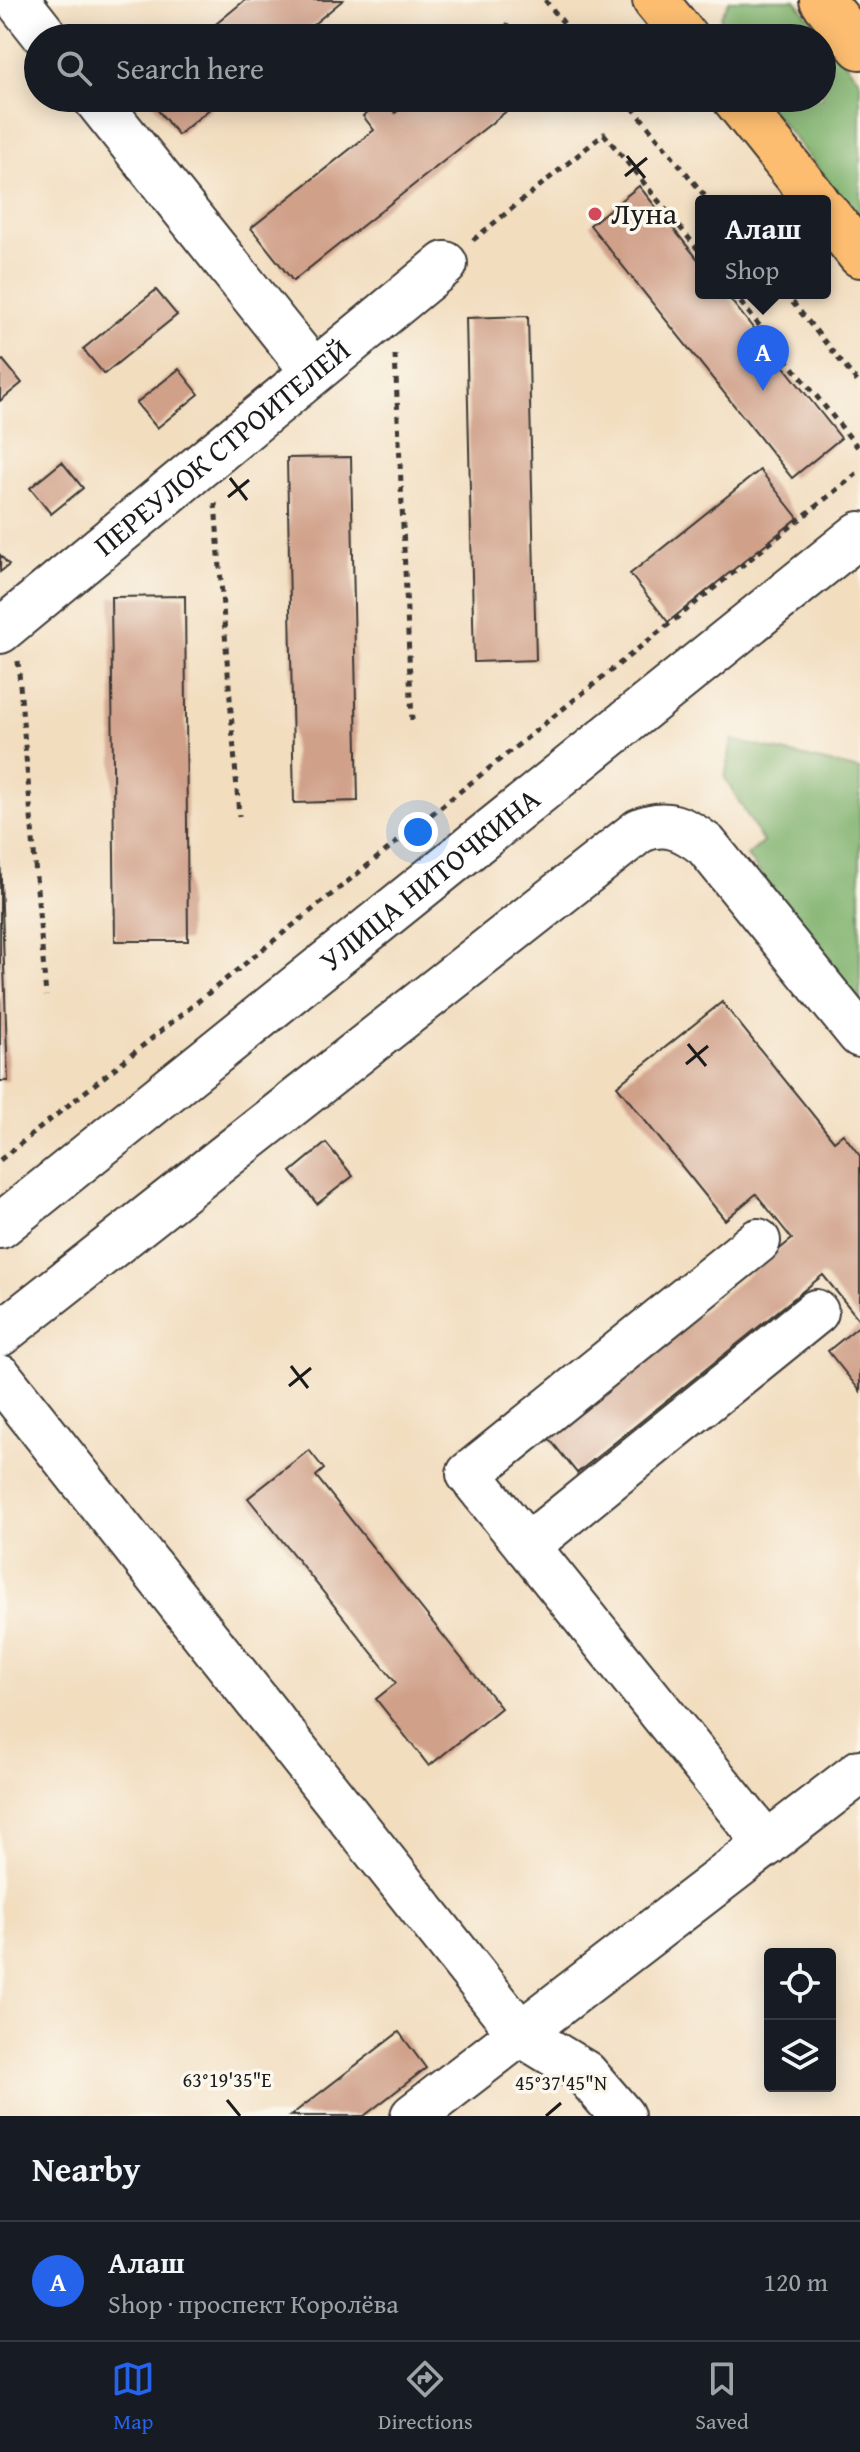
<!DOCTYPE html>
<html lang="en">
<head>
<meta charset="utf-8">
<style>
	:root { --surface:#171b24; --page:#20242c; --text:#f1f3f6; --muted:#9ea1a6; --line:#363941; --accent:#2563eb }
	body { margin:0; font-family:"Gentium Book Plus",serif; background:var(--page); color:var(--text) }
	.controls { position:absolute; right:24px; bottom:24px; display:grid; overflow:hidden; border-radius:8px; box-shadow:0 4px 20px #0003 }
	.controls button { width:72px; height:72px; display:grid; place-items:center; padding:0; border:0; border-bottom:2px solid var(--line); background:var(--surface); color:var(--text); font:40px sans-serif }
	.you { position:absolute; left:418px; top:832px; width:28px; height:28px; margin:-20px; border:6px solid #fff; border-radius:50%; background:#1a73e8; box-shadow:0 0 0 12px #1a73e833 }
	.badge { display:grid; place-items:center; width:52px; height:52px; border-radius:50%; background:var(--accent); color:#fff; font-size:26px; font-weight:700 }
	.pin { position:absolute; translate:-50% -66px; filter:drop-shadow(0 2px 4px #0008) }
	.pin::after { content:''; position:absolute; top:42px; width:28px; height:24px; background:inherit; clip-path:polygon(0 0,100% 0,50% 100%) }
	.popup { position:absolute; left:695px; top:195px; width:136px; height:104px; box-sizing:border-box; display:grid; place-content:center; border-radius:8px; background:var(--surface); filter:drop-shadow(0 2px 6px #0005); font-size:26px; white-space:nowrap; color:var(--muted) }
	.popup b { font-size:30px; color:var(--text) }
	.popup::after { content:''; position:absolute; left:50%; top:100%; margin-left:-16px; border:16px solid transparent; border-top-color:var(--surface) }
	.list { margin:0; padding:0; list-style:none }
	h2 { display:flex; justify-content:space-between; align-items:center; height:104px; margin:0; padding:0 32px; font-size:34px }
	h2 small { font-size:26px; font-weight:400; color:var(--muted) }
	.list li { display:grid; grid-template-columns:52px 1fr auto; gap:24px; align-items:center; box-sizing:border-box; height:120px; padding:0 32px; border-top:2px solid var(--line) }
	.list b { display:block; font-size:30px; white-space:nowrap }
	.list p { margin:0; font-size:26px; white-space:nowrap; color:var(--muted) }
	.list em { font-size:26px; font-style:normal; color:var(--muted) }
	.icon { flex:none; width:44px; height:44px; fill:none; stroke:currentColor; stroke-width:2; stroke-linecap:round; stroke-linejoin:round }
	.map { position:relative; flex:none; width:860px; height:2116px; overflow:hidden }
	.search { position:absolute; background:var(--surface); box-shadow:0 4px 20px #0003; left:24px; right:24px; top:24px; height:88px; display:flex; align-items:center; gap:20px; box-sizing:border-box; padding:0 28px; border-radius:44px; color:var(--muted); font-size:30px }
	.sheet { height:224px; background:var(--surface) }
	nav { display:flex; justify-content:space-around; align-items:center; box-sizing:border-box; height:112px; border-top:2px solid var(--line); background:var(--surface); font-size:22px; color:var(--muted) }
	nav a { display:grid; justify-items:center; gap:4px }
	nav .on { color:var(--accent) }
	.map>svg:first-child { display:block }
	.forest { fill:#7eb16c; stroke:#4d6644; stroke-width:2 }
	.building { fill:#d0a089 }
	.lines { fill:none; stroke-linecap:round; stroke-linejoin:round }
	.minor-casing { stroke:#3c3934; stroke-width:48 }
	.major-casing { stroke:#3c3934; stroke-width:48 }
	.path { stroke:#3c3934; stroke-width:5; stroke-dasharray:6 6; stroke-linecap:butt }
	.minor { stroke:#fff; stroke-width:44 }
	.major { stroke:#fcbd6f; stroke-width:44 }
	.ticks { fill:none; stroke:#1c1c1c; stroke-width:3 }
	.poi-dot { fill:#d1495b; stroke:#fbf7ec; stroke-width:3 }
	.labels { text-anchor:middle; stroke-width:7; stroke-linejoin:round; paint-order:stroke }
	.poi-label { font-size:30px; fill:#1c1c1c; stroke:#fbf7ec; text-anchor:start }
	.street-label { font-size:30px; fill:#1c1c1c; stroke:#fbf7ec }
	.ticks-label { font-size:20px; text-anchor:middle; fill:#1c1c1c; stroke:#fbf7ec; stroke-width:7; stroke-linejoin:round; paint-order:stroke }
</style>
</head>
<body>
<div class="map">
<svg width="860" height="2116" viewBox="0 0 860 2116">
	<rect width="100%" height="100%" fill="#fbf7ec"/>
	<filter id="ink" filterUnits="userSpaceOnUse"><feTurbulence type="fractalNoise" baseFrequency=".0125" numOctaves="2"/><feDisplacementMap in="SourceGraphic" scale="16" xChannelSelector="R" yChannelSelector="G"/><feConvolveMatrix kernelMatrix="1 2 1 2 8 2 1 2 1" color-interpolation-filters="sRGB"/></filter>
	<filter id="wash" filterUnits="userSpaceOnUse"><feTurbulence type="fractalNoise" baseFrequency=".006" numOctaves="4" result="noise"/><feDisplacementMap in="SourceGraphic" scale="32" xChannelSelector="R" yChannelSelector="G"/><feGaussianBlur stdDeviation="1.8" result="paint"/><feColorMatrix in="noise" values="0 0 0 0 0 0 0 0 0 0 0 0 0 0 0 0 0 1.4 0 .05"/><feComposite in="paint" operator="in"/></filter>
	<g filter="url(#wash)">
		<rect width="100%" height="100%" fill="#f2ddbf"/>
		<path class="forest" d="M730,0H795L860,81V221L762,98H822V38H720L721,16Z
			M732,740L860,770V1002L747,856L763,842L725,778Z"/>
		<g id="blocks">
			<path class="building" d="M245,0H343L297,38H199Z
				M507,24L519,38H489Z
				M148,98H223L178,135Z
				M399,98H523L293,281L251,228L374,130L363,116L384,99L395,113L405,105Z
				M639,186L701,263V293H725L841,438L792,478L590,225Z
				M156,290L177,315L104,374L83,349Z
				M528,316L536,660L474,662L466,318Z
				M3,360L22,383L0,401V362Z
				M179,369L199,394L157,428L136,403Z
				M351,457L358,801L294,803L287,458Z
				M62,462L83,488L51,514L30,488Z
				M760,470L798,518L668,622L630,574Z
				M0,555L9,565L0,572Z
				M185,596L188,941H115L111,597Z
				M0,850L8,1081H0Z
				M722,1002L834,1141L843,1134L860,1156V1321L823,1275L577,1473L547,1436L792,1239L756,1194L725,1220L617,1086Z
				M326,1143L353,1176L317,1204L291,1172Z
				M860,1325V1391L828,1351Z
				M309,1450L324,1469L316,1476L501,1708L429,1766L376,1699L396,1683L248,1498Z
				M399,2032L426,2068L364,2116H290Z"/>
		</g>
	</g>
	<g filter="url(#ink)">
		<use href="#blocks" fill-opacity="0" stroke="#3c3934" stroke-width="2"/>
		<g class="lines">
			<defs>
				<g id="minor">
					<path d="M17,0L47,38"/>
					<path d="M95,98L313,371"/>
					<path id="s1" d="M0,631L445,264"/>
					<path id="s2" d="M0,1226L860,534"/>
					<path d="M758,1241L469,1474L767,1844"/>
					<path d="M0,1334L639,831C665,819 684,828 706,845L860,1035"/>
					<path d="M0,1377L521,2034L585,2073L622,2116"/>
					<path d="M527,1546L816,1312"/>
					<path d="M413,2116L860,1772"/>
				</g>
				<path id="major" d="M655,0L686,38
					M822,0L860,47
					M734,98L817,201
					M825,211L860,255"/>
			</defs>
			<use href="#minor" class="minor-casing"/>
			<use href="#major" class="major-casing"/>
			<path class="path" d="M545,0L576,38
				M625,98L709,201
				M473,240L604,134L701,253
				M733,293L860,450
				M785,293L860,385
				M395,355L412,720
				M215,503L239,816
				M18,661L46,996
				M0,1160L860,471"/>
			<use href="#minor" class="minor"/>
			<use href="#major" class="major"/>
		</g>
	</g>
	<path class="ticks" d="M627,156L645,178M625,176L647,158M230,478L247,500M228,497L249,480M688,1044L706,1066M686,1064L708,1046M291,1366L308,1388M289,1386L311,1368M227,2100L240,2116M546,2116L561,2103"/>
	<circle class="poi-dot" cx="595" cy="214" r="8"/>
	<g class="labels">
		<g class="poi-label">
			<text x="611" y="224">Луна</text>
		</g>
		<g class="street-label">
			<text dy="10" stroke="none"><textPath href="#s1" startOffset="288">ПЕРЕУЛОК СТРОИТЕЛЕЙ</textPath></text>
			<text dy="10" stroke="none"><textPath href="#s2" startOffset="552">УЛИЦА НИТОЧКИНА</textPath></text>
		</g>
	</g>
	<g class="ticks-label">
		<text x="227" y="2087">63°19'35"E</text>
		<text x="561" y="2090">45°37'45"N</text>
	</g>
</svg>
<div class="controls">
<button><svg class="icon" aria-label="locate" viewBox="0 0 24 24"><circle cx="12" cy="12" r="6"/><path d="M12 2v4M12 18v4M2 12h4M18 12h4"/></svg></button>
<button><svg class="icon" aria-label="layers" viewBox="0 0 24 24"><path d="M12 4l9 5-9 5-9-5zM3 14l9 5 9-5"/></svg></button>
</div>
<div class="you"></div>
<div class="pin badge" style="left:763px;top:391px">A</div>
<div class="popup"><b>Алаш</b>Shop</div>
<div class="search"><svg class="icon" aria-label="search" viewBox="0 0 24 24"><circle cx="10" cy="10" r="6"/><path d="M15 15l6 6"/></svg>Search here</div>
</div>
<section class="sheet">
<h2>Nearby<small></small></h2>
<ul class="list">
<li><span class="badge">A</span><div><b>Алаш</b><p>Shop · проспект Королёва</p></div><em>120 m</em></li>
</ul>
</section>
<nav>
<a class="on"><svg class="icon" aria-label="map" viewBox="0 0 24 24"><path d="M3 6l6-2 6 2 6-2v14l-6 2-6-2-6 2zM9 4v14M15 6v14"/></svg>Map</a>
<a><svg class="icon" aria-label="directions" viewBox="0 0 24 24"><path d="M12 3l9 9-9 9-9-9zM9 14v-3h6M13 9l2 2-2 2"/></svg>Directions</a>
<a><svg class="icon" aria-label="saved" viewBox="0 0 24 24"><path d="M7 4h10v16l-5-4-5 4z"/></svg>Saved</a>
</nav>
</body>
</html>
